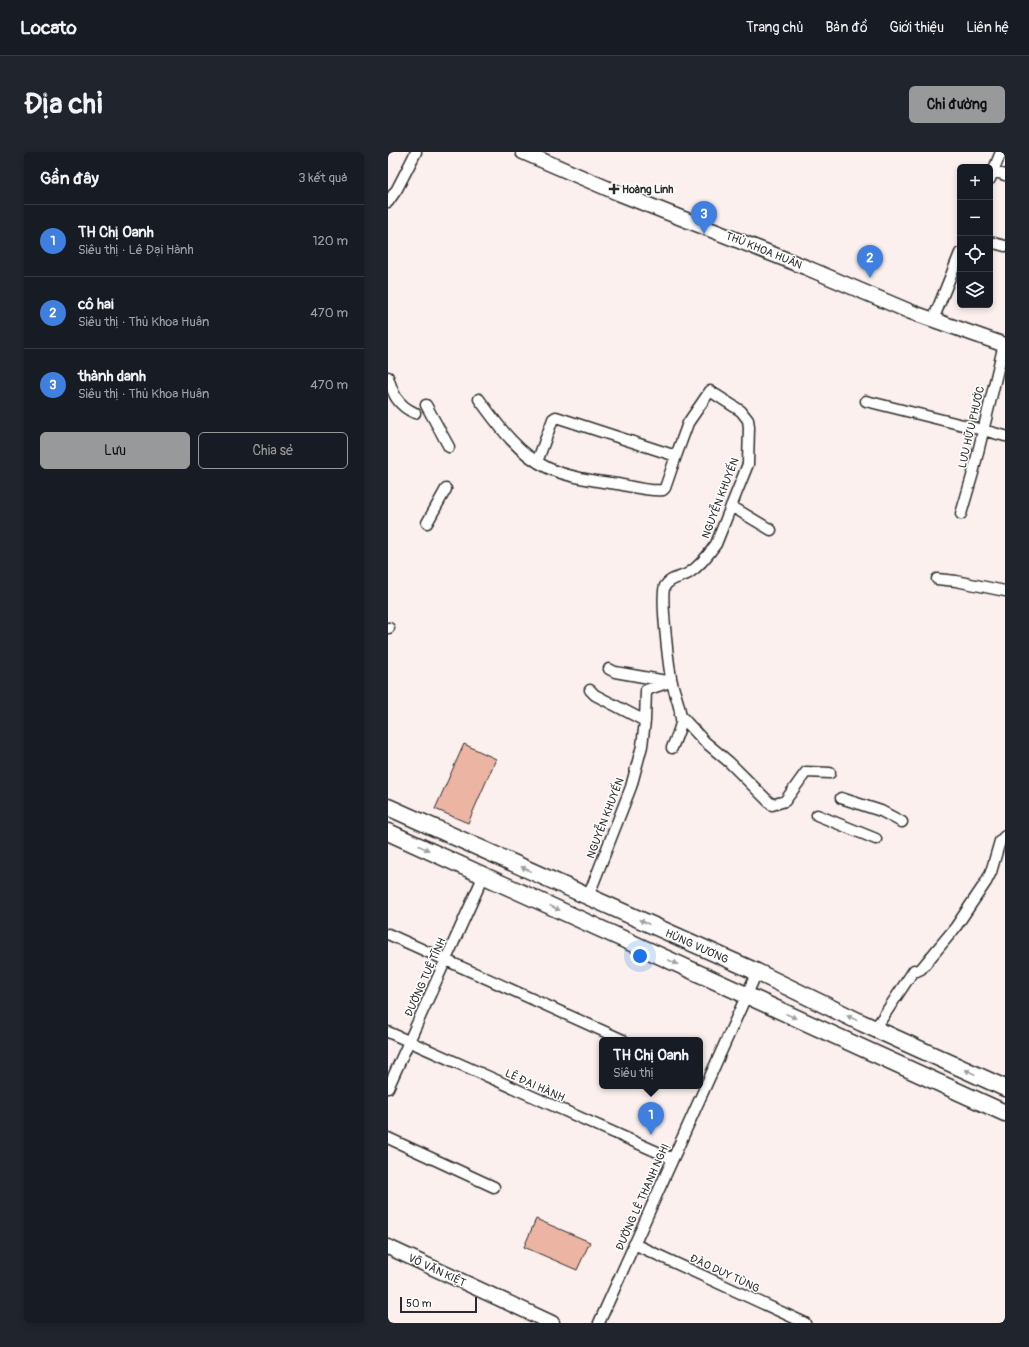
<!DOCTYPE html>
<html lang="vi">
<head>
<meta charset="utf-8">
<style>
	:root { --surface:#171b24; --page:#20242c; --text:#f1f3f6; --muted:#9ea1a6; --line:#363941; --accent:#98999b }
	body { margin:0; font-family:Pangolin,sans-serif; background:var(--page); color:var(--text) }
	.controls { position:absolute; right:12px; top:12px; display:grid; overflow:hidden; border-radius:6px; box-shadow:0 2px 6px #0003 }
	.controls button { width:36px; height:36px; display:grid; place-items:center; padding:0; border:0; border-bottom:1px solid var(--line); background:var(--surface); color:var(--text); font:20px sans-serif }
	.scale { position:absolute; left:12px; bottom:10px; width:77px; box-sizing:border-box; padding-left:4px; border:2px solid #2b2b2b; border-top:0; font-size:11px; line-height:14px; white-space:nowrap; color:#2b2b2b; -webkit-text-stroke:3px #fff; paint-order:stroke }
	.you { position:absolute; left:252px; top:804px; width:14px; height:14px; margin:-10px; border:3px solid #fff; border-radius:50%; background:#1a73e8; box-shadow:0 0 0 6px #1a73e833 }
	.badge { display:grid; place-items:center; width:26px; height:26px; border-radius:50%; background:var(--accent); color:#fff; font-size:13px; font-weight:700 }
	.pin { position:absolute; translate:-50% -33px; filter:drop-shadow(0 1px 2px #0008) }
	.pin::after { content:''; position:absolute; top:21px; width:14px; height:12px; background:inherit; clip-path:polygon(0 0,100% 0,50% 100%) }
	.popup { position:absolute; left:211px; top:885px; width:104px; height:52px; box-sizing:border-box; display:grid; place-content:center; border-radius:6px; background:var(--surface); filter:drop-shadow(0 1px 3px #0005); font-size:13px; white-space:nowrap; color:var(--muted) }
	.popup b { font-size:15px; color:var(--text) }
	.popup::after { content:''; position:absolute; left:50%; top:100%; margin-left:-8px; border:8px solid transparent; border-top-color:var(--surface) }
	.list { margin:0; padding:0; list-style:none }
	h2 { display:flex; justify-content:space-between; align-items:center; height:52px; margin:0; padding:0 16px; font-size:17px }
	h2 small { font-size:13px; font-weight:400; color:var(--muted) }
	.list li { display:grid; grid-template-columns:26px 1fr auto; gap:12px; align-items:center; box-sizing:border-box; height:72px; padding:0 16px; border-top:1px solid var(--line) }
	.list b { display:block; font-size:15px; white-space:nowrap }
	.list p { margin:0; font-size:13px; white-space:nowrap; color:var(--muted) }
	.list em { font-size:13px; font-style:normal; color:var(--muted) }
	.actions { display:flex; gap:8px; padding:12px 16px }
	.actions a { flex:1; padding:9px 0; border:1px solid var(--accent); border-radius:6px; text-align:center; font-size:14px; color:var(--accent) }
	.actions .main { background:var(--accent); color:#111 }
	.icon { flex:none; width:22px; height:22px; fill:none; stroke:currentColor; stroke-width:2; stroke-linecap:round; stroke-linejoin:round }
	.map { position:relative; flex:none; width:617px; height:1171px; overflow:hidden; border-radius:6px }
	header { display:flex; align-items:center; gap:24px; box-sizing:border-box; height:56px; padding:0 20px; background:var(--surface); border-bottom:1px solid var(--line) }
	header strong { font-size:19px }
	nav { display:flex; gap:22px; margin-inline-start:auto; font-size:14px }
	.intro { display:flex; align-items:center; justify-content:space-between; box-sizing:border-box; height:96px; padding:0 24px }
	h1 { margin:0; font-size:28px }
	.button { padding:10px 18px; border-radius:6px; background:var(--accent); color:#111; font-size:14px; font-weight:700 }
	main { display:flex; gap:24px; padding:0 24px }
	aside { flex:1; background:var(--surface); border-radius:6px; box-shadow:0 2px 6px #0003 }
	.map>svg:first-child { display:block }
	.building { fill:#ecb4a3; stroke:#2b2b2b }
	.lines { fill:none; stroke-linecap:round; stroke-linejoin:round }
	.street-casing { stroke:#2b2b2b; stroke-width:13 }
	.secondary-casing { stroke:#2b2b2b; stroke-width:17 }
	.primary-casing { stroke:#2b2b2b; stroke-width:19 }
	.street { stroke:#fff; stroke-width:10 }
	.secondary { stroke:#fff; stroke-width:14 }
	.primary { stroke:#fff; stroke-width:16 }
	.oneway { fill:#a0a0a0 }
	.poi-dot { fill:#2b2b2b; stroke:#fff; stroke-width:1.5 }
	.labels { text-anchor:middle; stroke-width:3; stroke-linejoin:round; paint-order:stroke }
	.poi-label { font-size:11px; font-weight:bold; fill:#2b2b2b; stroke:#fff; text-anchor:start }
	.street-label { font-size:11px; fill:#2b2b2b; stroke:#fff }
</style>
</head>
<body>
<header>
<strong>Locato</strong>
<nav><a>Trang chủ</a><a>Bản đồ</a><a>Giới thiệu</a><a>Liên hệ</a></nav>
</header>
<div class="intro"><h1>Địa chỉ</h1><a class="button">Chỉ đường</a></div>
<main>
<aside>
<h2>Gần đây<small>3 kết quả</small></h2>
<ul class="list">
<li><span class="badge" style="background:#3f7fe0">1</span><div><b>TH Chị Oanh</b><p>Siêu thị · Lê Đại Hành</p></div><em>120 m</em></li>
<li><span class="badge" style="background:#3f7fe0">2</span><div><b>cô hai</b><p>Siêu thị · Thủ Khoa Huân</p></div><em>470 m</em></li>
<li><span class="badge" style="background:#3f7fe0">3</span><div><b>thành danh</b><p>Siêu thị · Thủ Khoa Huân</p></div><em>470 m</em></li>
</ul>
<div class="actions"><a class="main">Lưu</a><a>Chia sẻ</a></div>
</aside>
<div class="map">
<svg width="617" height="1171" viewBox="0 0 617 1171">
	<rect width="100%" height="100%" fill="#fbf0ed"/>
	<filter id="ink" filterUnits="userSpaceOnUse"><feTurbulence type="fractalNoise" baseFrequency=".025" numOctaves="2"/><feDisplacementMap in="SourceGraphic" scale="8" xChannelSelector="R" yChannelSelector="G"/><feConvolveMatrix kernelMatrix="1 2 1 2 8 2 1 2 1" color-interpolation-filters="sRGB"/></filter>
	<g filter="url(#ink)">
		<path class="building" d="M76,592L108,607L80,671L47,657Z
			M148,1067L202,1090L189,1118L136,1095Z"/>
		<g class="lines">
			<defs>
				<path id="street" d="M605,19L617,23
					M602,27L613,0
					M0,50L9,37L28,0
					M602,90L617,94
					M545,168L572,101
					M0,225C5,242 9,253 27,261
					M91,247C110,273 130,302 160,316C179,325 208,329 229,332C242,334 263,340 275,338L277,336L288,304
					M478,249L595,278L617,284
					M38,253L61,295
					M149,310L165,267L168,265L288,304L300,271L322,239L353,259L360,268L361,275L360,312L328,392C321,402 312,414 301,421C293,426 283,425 277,434C272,443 281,517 284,531C287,543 294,558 293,570C292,578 287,588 284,596
					M343,354L383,378
					M573,362L585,321L616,192
					M39,371L58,337
					M549,427L568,429L617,439
					M0,476H1
					M221,517L227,520L284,530
					M292,563L316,589L341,610L384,653L397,649L418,620L442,621
					M257,569L258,538L282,530
					M453,646L493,659L514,670
					M429,663L488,687
					M200,745L243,635L254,594L257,569L207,543L202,538
					M0,782L235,888
					M487,877L526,818L529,819L533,817L567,776L598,730L603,720L612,689L617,684
					M0,880L285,1007
					M0,936L96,723
					M0,986L106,1035
					M246,1092L417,1171
					M211,1171L369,820"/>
				<path id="secondary" d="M135,0L230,41L417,115L523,160L617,193
					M0,1095L164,1171"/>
				<path id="primary" d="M0,655L369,820L474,871L617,936
					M0,680L617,961"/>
			</defs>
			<use href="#street" class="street-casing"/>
			<use href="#secondary" class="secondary-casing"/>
			<use href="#primary" class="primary-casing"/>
			<use href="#street" class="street"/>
			<use href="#secondary" class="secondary"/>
			<use href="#primary" class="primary"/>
		</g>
		<defs><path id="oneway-solid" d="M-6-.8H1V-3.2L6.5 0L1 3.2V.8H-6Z"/></defs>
		<g class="oneway">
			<use href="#oneway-solid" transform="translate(36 696) rotate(24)"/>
			<use href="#oneway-solid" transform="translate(138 717) rotate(-156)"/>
			<use href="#oneway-solid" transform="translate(167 756) rotate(25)"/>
			<use href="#oneway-solid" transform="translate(256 770) rotate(-156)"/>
			<use href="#oneway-solid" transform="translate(285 810) rotate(25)"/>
			<use href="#oneway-solid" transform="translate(403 864) rotate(24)"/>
			<use href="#oneway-solid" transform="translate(464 866) rotate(-154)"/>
			<use href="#oneway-solid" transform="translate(582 920) rotate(-155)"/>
		</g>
	</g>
	<path class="poi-dot" d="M224 31h4v4h4v4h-4v4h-4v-4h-4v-4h4z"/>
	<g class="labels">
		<g class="poi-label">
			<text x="234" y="41">Hoàng Linh</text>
		</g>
		<g class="street-label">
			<text transform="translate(376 98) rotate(22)" y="4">THỦ KHOA HUÂN</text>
			<text transform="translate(583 275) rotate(-77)" y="4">LƯU HỮU PHƯỚC</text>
			<text transform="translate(332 346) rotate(-69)" y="4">NGUYỄN KHUYẾN</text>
			<text transform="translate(217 666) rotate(-69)" y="4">NGUYỄN KHUYẾN</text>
			<text transform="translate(309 794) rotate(24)" y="4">HÙNG VƯƠNG</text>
			<text transform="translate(37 825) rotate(-66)" y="4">ĐƯỜNG TUỆ TĨNH</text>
			<text transform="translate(147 933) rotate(24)" y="4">LÊ ĐẠI HÀNH</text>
			<text transform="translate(254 1045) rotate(-66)" y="4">ĐƯỜNG LÊ THANH NGHỊ</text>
			<text transform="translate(49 1118) rotate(25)" y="4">VÕ VĂN KIỆT</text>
			<text transform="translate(337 1121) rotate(25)" y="4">ĐÀO DUY TÙNG</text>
		</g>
	</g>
</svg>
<div class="controls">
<button>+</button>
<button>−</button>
<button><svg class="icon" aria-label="locate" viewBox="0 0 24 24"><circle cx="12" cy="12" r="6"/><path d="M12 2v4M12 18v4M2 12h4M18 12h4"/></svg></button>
<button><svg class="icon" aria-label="layers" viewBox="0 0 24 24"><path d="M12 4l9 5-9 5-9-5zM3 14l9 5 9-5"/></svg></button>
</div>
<div class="scale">50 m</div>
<div class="you"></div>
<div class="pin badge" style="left:263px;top:983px;background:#3f7fe0">1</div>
<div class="popup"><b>TH Chị Oanh</b>Siêu thị</div>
<div class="pin badge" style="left:482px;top:126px;background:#3f7fe0">2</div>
<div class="pin badge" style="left:316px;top:82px;background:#3f7fe0">3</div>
</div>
</main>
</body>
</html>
